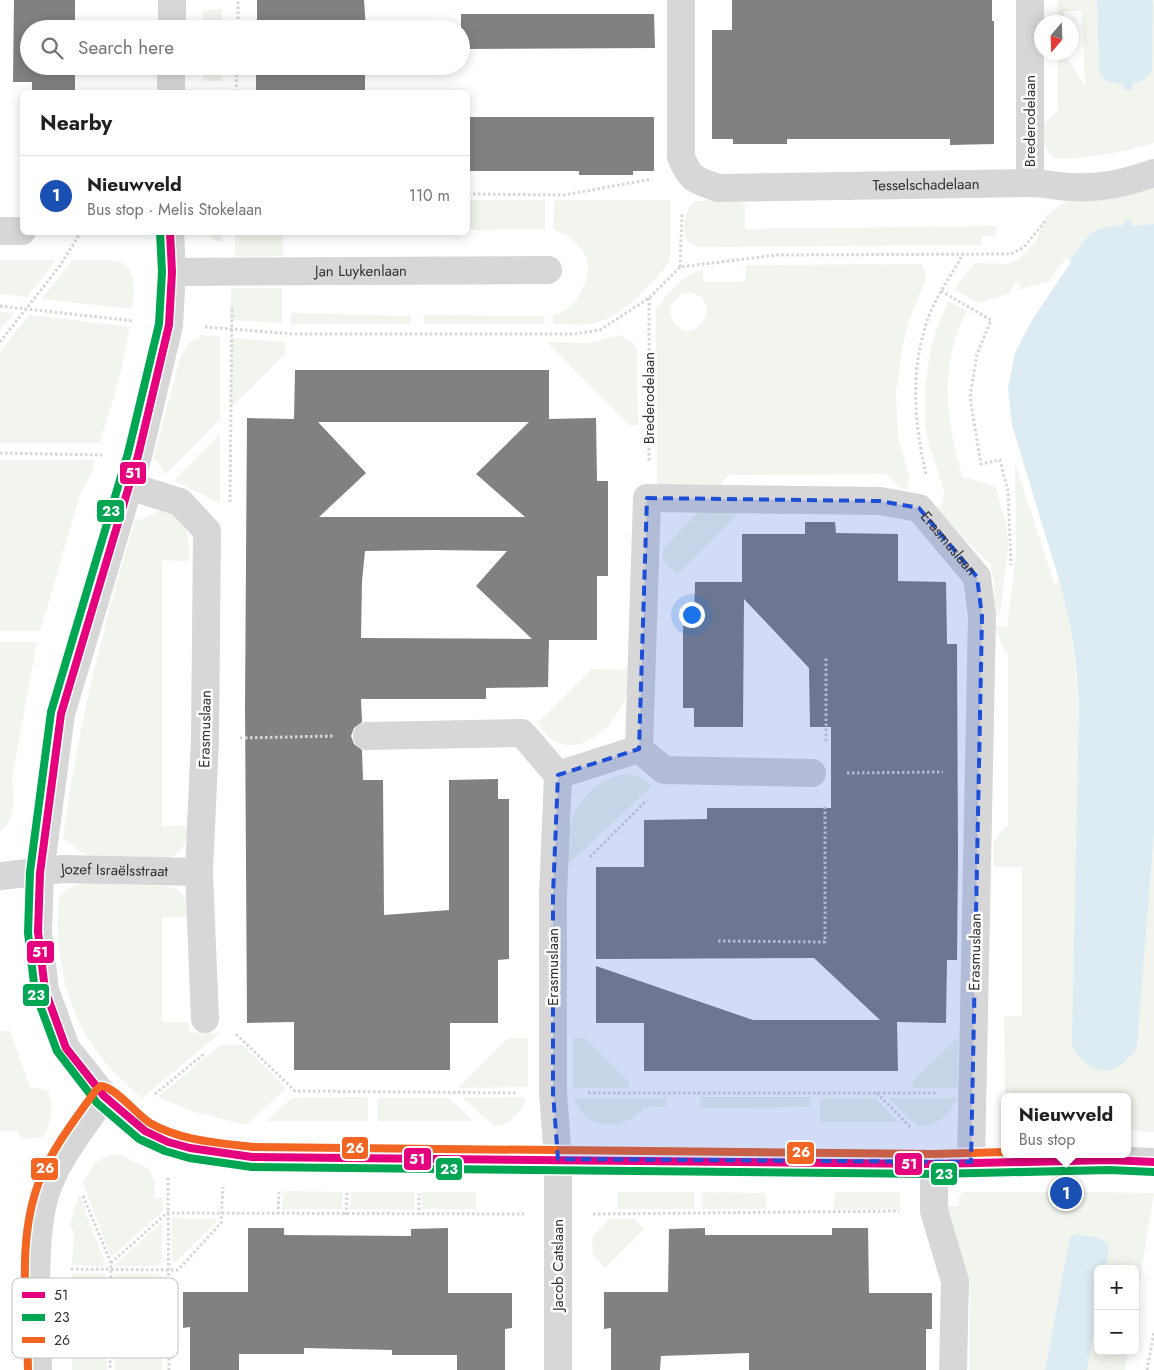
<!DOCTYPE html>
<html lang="en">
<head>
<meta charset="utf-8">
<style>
	:root { --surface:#fff; --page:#f2f2f2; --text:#202124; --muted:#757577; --line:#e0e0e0; --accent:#7a7a7a }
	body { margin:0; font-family:Jost,sans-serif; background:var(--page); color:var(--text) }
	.controls { position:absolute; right:15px; bottom:15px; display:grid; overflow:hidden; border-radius:8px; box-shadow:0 2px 12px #0003 }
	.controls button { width:45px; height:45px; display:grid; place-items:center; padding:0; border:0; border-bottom:1px solid var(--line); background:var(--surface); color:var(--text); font:25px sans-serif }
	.compass { position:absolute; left:1034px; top:15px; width:45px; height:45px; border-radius:50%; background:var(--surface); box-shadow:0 2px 12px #0003; rotate:199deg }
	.you { position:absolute; left:691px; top:614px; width:18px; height:18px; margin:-12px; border:4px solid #fff; border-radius:50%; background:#1a73e8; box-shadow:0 0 0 8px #1a73e833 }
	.badge { display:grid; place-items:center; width:32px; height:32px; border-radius:50%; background:var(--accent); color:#fff; font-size:16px; font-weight:700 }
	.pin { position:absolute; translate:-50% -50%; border:2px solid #fff; box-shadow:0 1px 5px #0006 }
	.popup { position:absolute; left:1001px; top:1093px; width:130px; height:65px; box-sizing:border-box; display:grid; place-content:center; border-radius:8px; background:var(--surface); filter:drop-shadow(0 1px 4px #0005); font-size:16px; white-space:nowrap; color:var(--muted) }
	.popup b { font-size:19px; color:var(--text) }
	.popup::after { content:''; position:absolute; left:50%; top:100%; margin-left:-10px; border:10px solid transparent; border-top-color:var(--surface) }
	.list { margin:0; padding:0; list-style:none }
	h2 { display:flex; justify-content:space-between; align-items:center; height:65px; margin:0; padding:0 20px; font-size:21px }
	h2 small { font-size:16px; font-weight:400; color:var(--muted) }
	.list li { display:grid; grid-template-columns:32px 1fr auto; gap:15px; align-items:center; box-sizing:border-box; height:80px; padding:0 20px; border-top:1px solid var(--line) }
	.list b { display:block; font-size:19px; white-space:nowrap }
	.list p { margin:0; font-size:16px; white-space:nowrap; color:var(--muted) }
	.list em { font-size:16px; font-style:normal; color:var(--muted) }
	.icon { flex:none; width:28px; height:28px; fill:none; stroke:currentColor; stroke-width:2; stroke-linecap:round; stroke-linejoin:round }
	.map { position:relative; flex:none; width:1154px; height:1370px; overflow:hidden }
	.search { position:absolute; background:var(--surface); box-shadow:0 2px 12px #0003; left:20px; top:20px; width:450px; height:55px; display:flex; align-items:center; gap:12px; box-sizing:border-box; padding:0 18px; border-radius:28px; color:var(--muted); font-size:19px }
	.panel { position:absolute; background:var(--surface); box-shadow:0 2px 12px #0003; left:20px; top:90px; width:450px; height:145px; border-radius:8px }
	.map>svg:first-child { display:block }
	.green { fill:#f1f5ed; fill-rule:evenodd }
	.water { fill:#ddebf3 }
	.building { fill:#818181; fill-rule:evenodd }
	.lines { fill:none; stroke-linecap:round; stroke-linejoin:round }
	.path { stroke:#d6d6d6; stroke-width:3; stroke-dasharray:2.5 2.5; stroke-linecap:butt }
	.minor { stroke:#d7d7d7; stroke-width:28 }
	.bus-1-casing { stroke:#fff; stroke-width:11 }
	.bus-2-casing { stroke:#fff; stroke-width:11 }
	.bus-3-casing { stroke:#fff; stroke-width:11 }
	.bus-1 { stroke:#e5007d; stroke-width:8 }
	.bus-2 { stroke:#00a651; stroke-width:8 }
	.bus-3 { stroke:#f26522; stroke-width:8 }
	.marked { fill:#1d4ed8; fill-opacity:0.2; stroke:#1d4ed8; stroke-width:4; stroke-dasharray:10 6; stroke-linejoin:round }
	.labels { text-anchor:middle; stroke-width:5; stroke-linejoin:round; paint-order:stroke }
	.street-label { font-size:15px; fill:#333; stroke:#fff }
	.key { fill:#fff; stroke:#c2c2c2; stroke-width:1 }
	.key-label { font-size:14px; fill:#333 }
	.line-badge { stroke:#fff; stroke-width:2 }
	.badge-label { font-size:14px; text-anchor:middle; font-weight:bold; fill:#fff }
</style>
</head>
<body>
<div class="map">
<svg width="1154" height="1370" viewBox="0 0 1154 1370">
	<rect width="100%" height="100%" fill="#fff"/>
	<path class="green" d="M1058,0H1097L1099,73L1113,84H1124V90H1133L1154,0V143C1133,150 1070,163 1052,157C1043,147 1043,138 1043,125L1058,110V53H1064L1085,87L1082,11H1064V22H1058Z
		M222,9V29H203V10Z
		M203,66H222V81H203Z
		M1154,186V224L1132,226V220H1124L1123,226C1093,225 1087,237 1070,260L1066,258L1048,282L1017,290L1021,285L1016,282L1008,294L978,303L954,289L975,263L1008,264L1018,260L1036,241L1046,216L1067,200Z
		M468,200H545V232L542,229L468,230Z
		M554,200H670V257L667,265C651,285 621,317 595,323C582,326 566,324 553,324V316C566,312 575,304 581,292C598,261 582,242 553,229Z
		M740,200L745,205V229L996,226V236H982V245L700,247C677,243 682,213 695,201Z
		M206,233H222V242L214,240Z
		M235,233H283V256L237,257L235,255Z
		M0,260H56L27,297L0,294Z
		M73,260C118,260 141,253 132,309L42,299Z
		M921,264L926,274L925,282L910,318L903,343L896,392L898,438L910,478L907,489L898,487L886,474L728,475L718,488L657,486L656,310L657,305L660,306C667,292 687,272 703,270V282H746V265ZM684,293C730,292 696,353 674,322C665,310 673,299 684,293Z
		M237,288H282V323L230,320L231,289Z
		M948,301L967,311C938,366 946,422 963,479L969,478L995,487L1007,525L1008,549L1000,614L998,616L994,615V581L990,564L937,511L943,501L944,491L929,444L925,425V385L932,342Z
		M0,312L14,313L0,330Z
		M291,313L408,316L410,313L411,324H291Z
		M424,313L427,315L542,316L544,314L545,324H424Z
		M29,315L130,327L120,376L100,443H0V352Z
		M200,335L220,337V419L165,475L157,460L153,459L181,355L191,341L199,338Z
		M619,335L632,342L637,351L638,425H629L547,342L589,343Z
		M231,338L285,342V354L230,409Z
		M220,434V503L174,481Z
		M0,460H95L90,477L81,492L40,631H0Z
		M1015,463L1054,583H1061L1071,629L1079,705L1073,1048L1082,1060L1090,1066L1137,1048L1154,833V1132L1127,1130V1097H1005L1004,1016H1022V867H994V841L1005,827H1008V652H1005L994,625L1007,627L1008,618L1016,555Z
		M161,510C191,517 187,532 190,557L187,561L162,560V826H190C188,839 183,852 170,858L89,856C78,852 71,842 63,839C77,730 103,624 136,519L141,520Z
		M698,512H735L736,516L677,575L662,559L663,549Z
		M0,642H37L12,778C14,799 18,815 0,832Z
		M592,669L631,670C630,678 630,686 627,693C620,720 584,758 554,741C545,736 542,728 536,721H540Z
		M627,774L636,775L652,786L565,867C566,853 565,836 570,823C578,799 601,776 627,774Z
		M81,883L168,886L177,889L186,899L189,908L187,917H162V1022H188L190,1032L220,1033L142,1098C75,1044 53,980 59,896L70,888Z
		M0,1031H10L30,1087L48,1091C54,1107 52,1122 43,1137L23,1139L16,1131H0Z
		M958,1037V1088H913V1081Z
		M508,1038H528V1087L458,1088Z
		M573,1038H585L629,1082V1088H573Z
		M221,1045H243L286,1088L246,1125L195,1112L158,1097Z
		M368,1097V1121H266L292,1098Z
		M526,1097C522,1112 510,1125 494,1126L463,1098Z
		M700,1097H810V1107L701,1108Z
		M378,1098H449L473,1121H378Z
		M574,1098H666V1107C660,1107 652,1106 646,1108C641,1109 636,1116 631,1119C608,1132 582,1123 574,1098Z
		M820,1098H875L899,1122H820Z
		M889,1098H957C949,1117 937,1125 918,1127Z
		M109,1155H120L149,1169L155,1183L154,1198H162L163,1211L111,1257L83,1183L95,1163Z
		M283,1191L343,1192L342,1209H282Z
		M351,1192H414V1210L350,1209Z
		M422,1192H476V1209H422Z
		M618,1192H694V1209H618Z
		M702,1192L765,1193L766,1209H702Z
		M835,1192H900V1209H834Z
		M963,1192H1054V1201H1078V1192L1154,1193L1135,1309V1269H1106L1109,1246C1101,1236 1082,1231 1070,1237L1068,1246L1045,1370H970V1297L944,1206H959V1197Z
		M79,1194L106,1266L72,1265L74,1230L70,1228V1223Z
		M172,1218L217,1219V1221L175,1262H172Z
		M610,1219H635L644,1229L605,1268L593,1255L592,1237Z
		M162,1222V1262L158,1266H114Z
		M72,1274H106L107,1370H72Z
		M114,1274H159L162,1278V1370H115Z
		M1098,1311V1351H1128L1125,1370H1087Z"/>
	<path class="water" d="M1097,0H1153L1152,71L1144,80L1133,84V90H1124V84C1113,84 1106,83 1099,73Z
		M1124,220H1132V226L1154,224V833L1137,1048C1130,1057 1124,1064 1114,1069C1096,1076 1074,1058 1072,1042L1079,705L1076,667L1071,629L1060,583L1012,425L1008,388L1015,353L1032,320L1071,262L1070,260C1087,237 1091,225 1123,226Z
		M1076,1234C1089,1236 1100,1235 1109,1246L1106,1269H1098V1311L1087,1370H1045L1068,1246L1070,1237Z"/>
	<path class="building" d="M14,0H75V29H29V66H75V92H32V82H13Z
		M257,0H364L366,29H257Z
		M732,0H992V21H994V144L950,145V139H787V144H733V139H712V30H732Z
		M461,14H654L655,48L461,49Z
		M256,66H365V92H256Z
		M468,117H654V171H633V175H579V171H468Z
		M295,370H549V419L596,418L597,481H608V576H597V640H549L548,687L486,688V699H361L362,722L354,728L351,736L354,744L362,750L363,780H383L384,915L449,910V780L498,779V799H509V959L498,960V1023H450V1070H294V1022L247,1023L245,705L247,418L294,419ZM318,422H529L476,474L525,517H319L366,473ZM435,550L507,551L476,586L532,639L361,638L362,581L365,551Z
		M805,522H835L836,533L898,534V581L946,582L947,644H957L958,856L957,960H947L946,1023L897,1022L898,1071H644V1023H596V966L753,1020H880L814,958L596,959V867H644V820L707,819V808H831V727H810L809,668L744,599L743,727H694V708H683V626H694L695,582H742V534H805Z
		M248,1228H284V1235L411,1236V1229L448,1228V1293H512V1328L505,1329V1370H457V1355H392V1350L304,1348V1354H239V1370H190V1327L183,1328V1292H248Z
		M705,1228V1235H832V1228H868L869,1293H932V1329H926V1370H749V1353L661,1356L660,1370H611V1328L604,1329V1292H668L669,1229Z"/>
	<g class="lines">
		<path class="path" d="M238,29V0
			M236,92L237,66
			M468,194L564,195L652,179
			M680,267L682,213
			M941,291L991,320L977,354L970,397L981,464L1000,460L1008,491L1011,565
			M649,298V462
			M0,306L134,321
			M205,327L294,334H574L600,330L649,298L680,267L777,255L1011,254L1024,247L1046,220
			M0,342L59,267L81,232
			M0,453L102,455
			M926,474C914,421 910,373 927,321C935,298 950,277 962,256
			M230,502L232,306
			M240,738L334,736
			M826,741V658
			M847,773L943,772
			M590,857L647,800
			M718,941L825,942V805
			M236,1034L295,1091L517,1093
			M588,1093H937
			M877,1093L911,1128
			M155,1094L204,1054
			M168,1178L169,1370
			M83,1196L111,1263L110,1370
			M278,1214L279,1192
			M593,1214L899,1211
			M346,1215L347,1193
			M419,1215V1194
			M111,1263L167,1213L524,1214
			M71,1269L178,1270L221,1223L223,1187
			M1147,1370L1154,1332"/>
		<g class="minor">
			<path id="s1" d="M681,0V157C690,180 696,180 718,188L1030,183C1045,183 1059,187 1073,187C1100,189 1129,182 1154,173"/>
			<path d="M172,29V0"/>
			<path d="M171,92V66"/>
			<path d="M1030,183V0"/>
			<path d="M0,231H22"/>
			<path d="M170,232L172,272L169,325L138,456L61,714L40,873L38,932L45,990L66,1048L104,1096L145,1131L168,1142L190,1148L252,1157L934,1164L1109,1160L1154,1162"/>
			<path id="s2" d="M172,272L548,270"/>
			<path d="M129,486L180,502L207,531L205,738L199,872L205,1019"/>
			<path d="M367,736L522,733L558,775L553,895V1093L558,1159V1370"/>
			<path id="s3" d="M639,749L647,498L880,501L919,508L977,577L982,616L971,1162"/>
			<path d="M639,749L664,770L812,773"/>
			<path d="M558,775L639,749"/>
			<path id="s4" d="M0,876L63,869L199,872"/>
			<path d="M934,1164V1211L955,1281L953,1370"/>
			<path d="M38,1370C38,1319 31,1243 45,1195C56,1159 83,1127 104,1096"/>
		</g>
		<defs>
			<path id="bus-1" d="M170,232L172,272L169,325L138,456L61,714L40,873L38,932L45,990L66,1048L104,1096L145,1131L168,1142L190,1148L252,1157L934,1164L1109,1160L1154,1162"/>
			<path id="bus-2" d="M160,232L162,272L159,324L128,453L51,712L30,872L28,933L35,992L57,1051L97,1103L139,1139L165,1151L189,1158L252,1167L934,1174L1109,1170L1154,1172"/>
			<path id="bus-3" d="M28,1370C27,1308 16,1236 41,1177C54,1146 76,1118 96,1090L101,1086C114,1086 137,1115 150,1123C181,1141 219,1143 253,1147L934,1154L1005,1152"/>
		</defs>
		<use href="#bus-1" class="bus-1-casing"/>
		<use href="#bus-2" class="bus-2-casing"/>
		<use href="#bus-3" class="bus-3-casing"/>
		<use href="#bus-1" class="bus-1"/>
		<use href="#bus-2" class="bus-2"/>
		<use href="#bus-3" class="bus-3"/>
	</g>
	<path class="marked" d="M647,498L880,501L919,508L977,577L982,616L971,1162L558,1159L553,1093V895L558,775L639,749Z"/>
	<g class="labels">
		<g class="street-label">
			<text transform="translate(1030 121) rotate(-90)" y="5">Brederodelaan</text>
			<text dy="5" stroke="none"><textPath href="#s1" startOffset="416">Tesselschadelaan</textPath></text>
			<text dy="5" stroke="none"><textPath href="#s2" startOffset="189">Jan Luykenlaan</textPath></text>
			<text transform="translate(649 398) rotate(-90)" y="5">Brederodelaan</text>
			<text dy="5" stroke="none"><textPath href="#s3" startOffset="570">Erasmuslaan</textPath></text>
			<text transform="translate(205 729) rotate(-89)" y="5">Erasmuslaan</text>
			<text dy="5" stroke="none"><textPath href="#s4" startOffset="115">Jozef Israëlsstraat</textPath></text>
			<text transform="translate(975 952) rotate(-89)" y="5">Erasmuslaan</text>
			<text transform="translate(553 967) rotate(-90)" y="5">Erasmuslaan</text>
			<text transform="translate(558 1265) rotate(-90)" y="5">Jacob Catslaan</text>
		</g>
	</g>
	<rect x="12" y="1278" width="166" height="80" rx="8" class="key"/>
	<rect x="22" y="1292" width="23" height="6" fill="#e5007d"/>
	<rect x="22" y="1314" width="23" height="7" fill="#00a651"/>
	<rect x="22" y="1337" width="23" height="6" fill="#f26522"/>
	<g class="key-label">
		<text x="54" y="1300">51</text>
		<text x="54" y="1322">23</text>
		<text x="54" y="1345">26</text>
	</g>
	<g class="line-badge">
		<rect x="119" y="461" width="28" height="24" rx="5" fill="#e5007d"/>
		<rect x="96" y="499" width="29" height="24" rx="5" fill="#00a651"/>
		<rect x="26" y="940" width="29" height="24" rx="5" fill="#e5007d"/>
		<rect x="22" y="983" width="28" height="24" rx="5" fill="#00a651"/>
		<rect x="341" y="1136" width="28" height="24" rx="5" fill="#f26522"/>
		<rect x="786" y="1141" width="29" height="24" rx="5" fill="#f26522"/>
		<rect x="403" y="1147" width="29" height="24" rx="5" fill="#e5007d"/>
		<rect x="894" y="1152" width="29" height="24" rx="5" fill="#e5007d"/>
		<rect x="30" y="1157" width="29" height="24" rx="5" fill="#f26522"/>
		<rect x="435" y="1157" width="28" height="24" rx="5" fill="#00a651"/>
		<rect x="930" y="1162" width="28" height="24" rx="5" fill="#00a651"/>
	</g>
	<g class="badge-label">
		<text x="133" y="478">51</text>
		<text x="111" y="516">23</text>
		<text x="40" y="957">51</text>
		<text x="36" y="1000">23</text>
		<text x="355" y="1153">26</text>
		<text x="801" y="1157">26</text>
		<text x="417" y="1164">51</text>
		<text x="909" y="1169">51</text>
		<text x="45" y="1173">26</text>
		<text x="449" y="1174">23</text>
		<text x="944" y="1179">23</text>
	</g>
</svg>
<div class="controls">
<button>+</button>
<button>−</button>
</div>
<svg class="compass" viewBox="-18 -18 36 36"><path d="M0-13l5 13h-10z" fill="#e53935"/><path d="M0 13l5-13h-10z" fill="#757577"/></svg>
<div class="you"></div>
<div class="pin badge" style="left:1066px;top:1193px;background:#1a4fb4">1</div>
<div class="popup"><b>Nieuwveld</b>Bus stop</div>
<div class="search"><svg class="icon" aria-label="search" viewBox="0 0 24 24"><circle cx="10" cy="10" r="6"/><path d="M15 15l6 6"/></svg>Search here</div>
<section class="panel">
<h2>Nearby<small></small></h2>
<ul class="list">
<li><span class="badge" style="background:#1a4fb4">1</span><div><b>Nieuwveld</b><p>Bus stop · Melis Stokelaan</p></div><em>110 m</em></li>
</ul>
</section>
</div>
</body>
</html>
